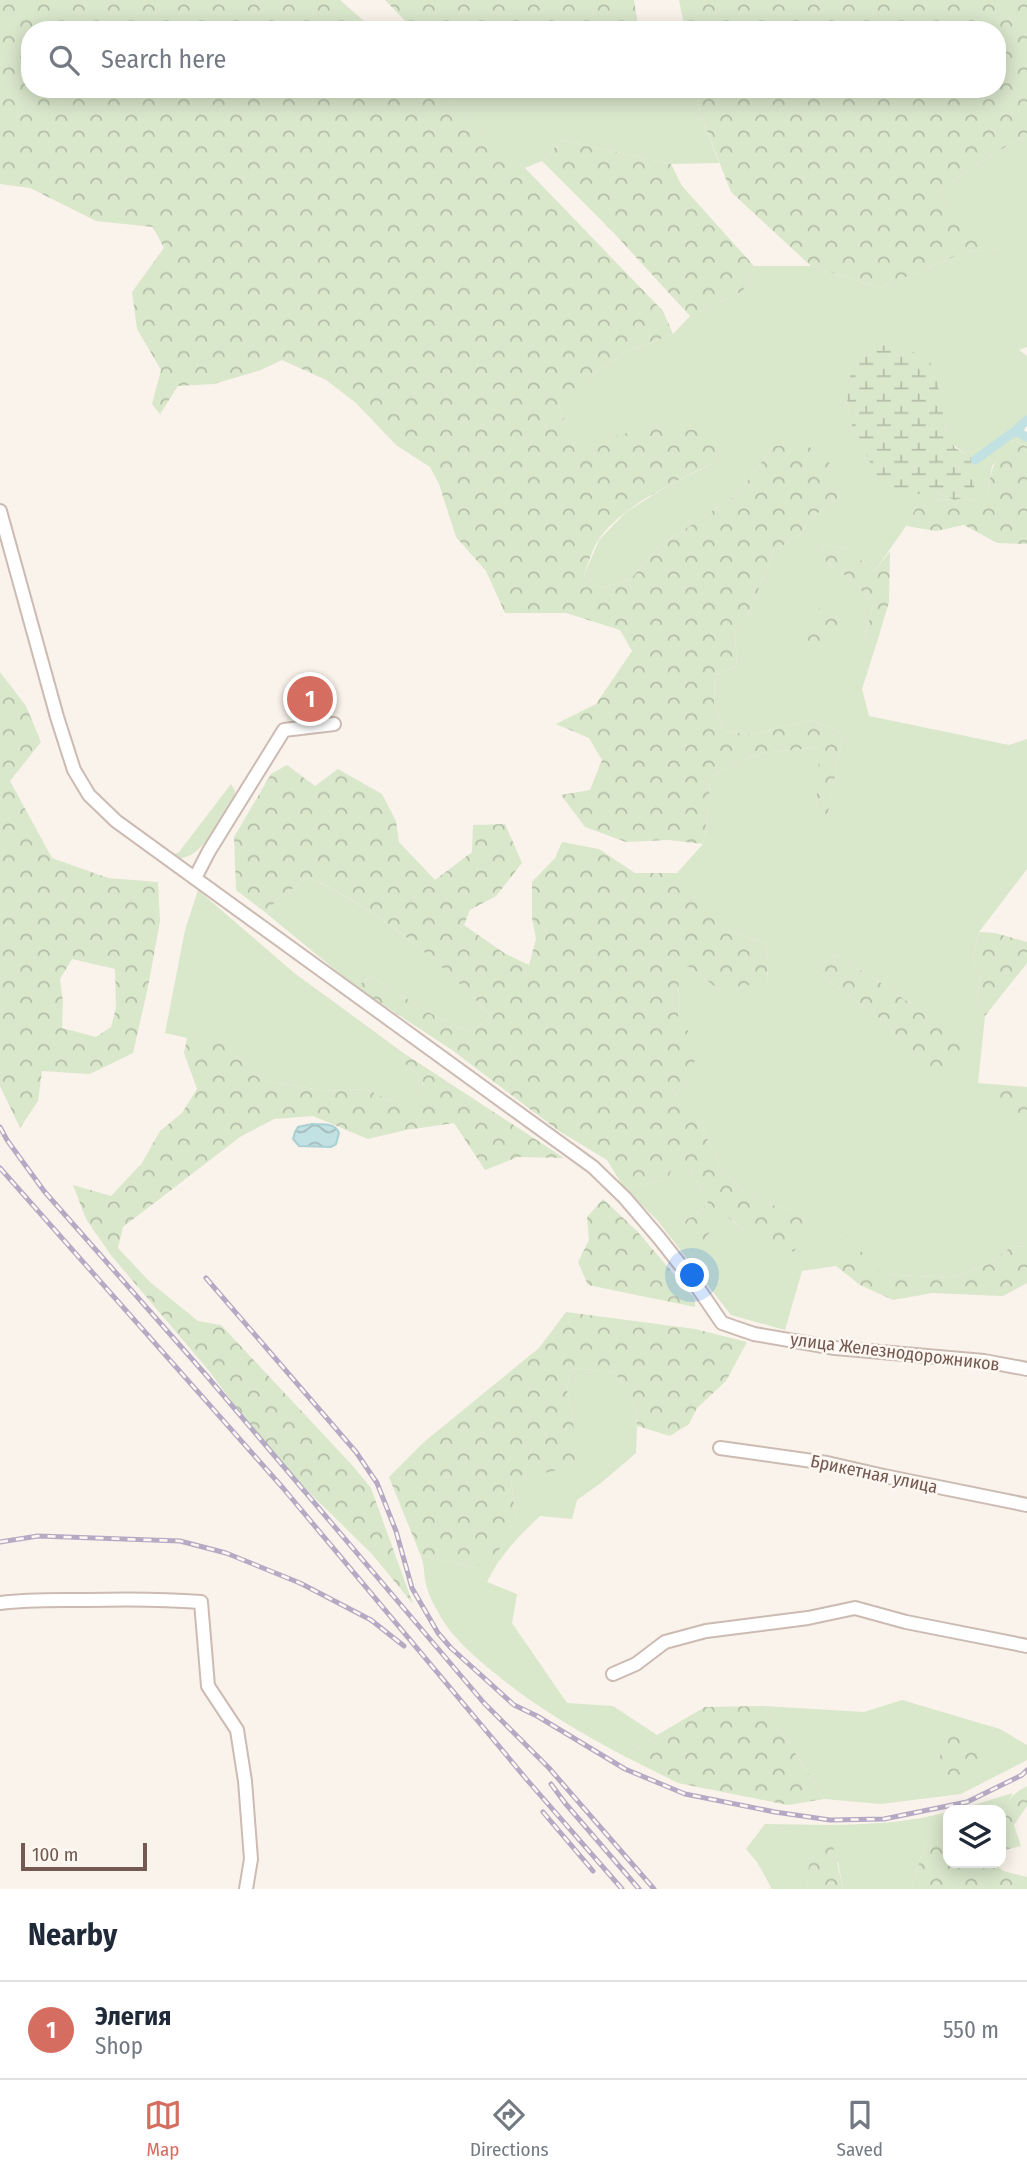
<!DOCTYPE html>
<html lang="en">
<head>
<meta charset="utf-8">
<style>
	:root { --surface:#fff; --page:#f2f2f3; --text:#1f2937; --muted:#747a83; --line:#e0e1e3; --accent:#d56d60 }
	body { margin:0; font-family:"Fira Sans Condensed",sans-serif; background:var(--page); color:var(--text) }
	.controls { position:absolute; right:21px; bottom:21px; display:grid; overflow:hidden; border-radius:14px; box-shadow:0 4px 18px #0003 }
	.controls button { width:63px; height:63px; display:grid; place-items:center; padding:0; border:0; border-bottom:2px solid var(--line); background:var(--surface); color:var(--text); font:35px sans-serif }
	.scale { position:absolute; left:21px; bottom:18px; width:126px; box-sizing:border-box; padding-left:7px; border:4px solid #735951; border-top:0; font-size:19px; line-height:24px; white-space:nowrap; color:#735951; -webkit-text-stroke:5px #fdf7f1; paint-order:stroke }
	.you { position:absolute; left:693px; top:1276px; width:24px; height:24px; margin:-18px; border:5px solid #fff; border-radius:50%; background:#1a73e8; box-shadow:0 0 0 10px #1a73e833 }
	.badge { display:grid; place-items:center; width:46px; height:46px; border-radius:50%; background:var(--accent); color:#fff; font-size:23px; font-weight:700 }
	.pin { position:absolute; translate:-50% -50%; border:4px solid #fff; box-shadow:0 2px 7px #0006 }
	.list { margin:0; padding:0; list-style:none }
	h2 { display:flex; justify-content:space-between; align-items:center; height:91px; margin:0; padding:0 28px; font-size:30px }
	h2 small { font-size:23px; font-weight:400; color:var(--muted) }
	.list li { display:grid; grid-template-columns:46px 1fr auto; gap:21px; align-items:center; box-sizing:border-box; height:98px; padding:0 28px; border-top:2px solid var(--line) }
	.list b { display:block; font-size:26px; white-space:nowrap }
	.list p { margin:0; font-size:23px; white-space:nowrap; color:var(--muted) }
	.list em { font-size:23px; font-style:normal; color:var(--muted) }
	.icon { flex:none; width:38px; height:38px; fill:none; stroke:currentColor; stroke-width:2; stroke-linecap:round; stroke-linejoin:round }
	.map { position:relative; flex:none; width:1027px; height:1889px; overflow:hidden }
	.search { position:absolute; background:var(--surface); box-shadow:0 4px 18px #0003; left:21px; right:21px; top:21px; height:77px; display:flex; align-items:center; gap:18px; box-sizing:border-box; padding:0 24px; border-radius:28px; color:var(--muted); font-size:26px }
	.sheet { height:189px; background:var(--surface) }
	nav { display:flex; justify-content:space-around; align-items:center; box-sizing:border-box; height:98px; border-top:2px solid var(--line); background:var(--surface); font-size:19px; color:var(--muted) }
	nav a { display:grid; justify-items:center; gap:4px }
	nav .on { color:var(--accent) }
	.map>svg:first-child { display:block }
	.green { fill:#d9e7cb; fill-rule:evenodd }
	.forest { fill:url(#forest-crowns); fill-rule:evenodd }
	.wetland { fill:url(#wetland-marsh) }
	.water { fill:url(#water-waves); stroke:#a9d1d3; stroke-width:2 }
	.lines { fill:none; stroke-linecap:round; stroke-linejoin:round }
	.canal { stroke:#c2e1e2; stroke-width:9 }
	.minor-casing { stroke:#ccbbb2; stroke-width:16 }
	.minor { stroke:#fff; stroke-width:12 }
	.rail-casing { stroke:#b5aac4; stroke-width:5 }
	.rail { stroke:#fdf7f1; stroke-width:2.5; stroke-dasharray:8; stroke-linecap:butt }
	.labels { text-anchor:middle; stroke-width:5; stroke-linejoin:round; paint-order:stroke }
	.street-label { font-size:18px; fill:#735951; stroke:#fdf7f1 }
</style>
</head>
<body>
<div class="map">
<svg width="1027" height="1889" viewBox="0 0 1027 1889">
	<defs>
		<pattern id="forest-crowns" width="20" height="18" patternUnits="userSpaceOnUse" patternTransform="scale(1.75)"><rect width="20" height="18" fill="#d9e7cb"/><path d="M2 6a3 3 0 1 1 6 0M12 15a3 3 0 1 1 6 0" fill="none" stroke="#b4bea7"/></pattern>
		<pattern id="wetland-marsh" width="20" height="14" patternUnits="userSpaceOnUse" patternTransform="scale(1.75)"><rect width="20" height="14" fill="#d9e7cb"/><path d="M1 5h8M5 5V1M11 12h8M15 12V8" fill="none" stroke="#b4bea7"/></pattern>
		<pattern id="water-waves" width="16" height="10" patternUnits="userSpaceOnUse" patternTransform="scale(1.75)"><rect width="16" height="10" fill="#c2e1e2"/><path d="M0 5q4-4 8 0t8 0" fill="none" stroke="#a2b9ba"/></pattern>
	</defs>
	<rect width="100%" height="100%" fill="#faf3eb"/>
	<path class="green" d="M451,89H695L700,113L719,163L671,164L562,140L542,161L525,168L445,95Z
		M1027,135V347L1019,350L1027,356V425L1024,430L1027,435V447L1014,440L992,466L986,500L921,499L906,526L874,572L847,548L821,545L826,562L856,583L873,606L865,636L876,645L862,689L869,716L1009,745L1027,739V869L979,932L973,957L980,975L977,1003L985,1016L978,1083L1018,1113H1027V1246L1011,1247L988,1264L952,1278L881,1274L846,1236L836,1266L802,1271L785,1330L731,1315L657,1220L624,1188L667,1180L678,1154L691,1170L708,1203L698,1213L675,1226L723,1214L751,1235L812,1215L777,1207L741,1189L719,1165L699,1120L675,1095L689,1080L678,1021L679,967H689L718,989L768,982L766,944L729,931L693,901L677,873L703,844L709,805L710,777L733,764L762,753L821,747L816,807L827,817L843,734L811,720L751,735L724,731L714,704L715,675L737,666L735,632L748,615L774,551L801,534L809,520L843,494L773,446L738,494L658,547L630,580L601,588L584,575L599,540L625,513L667,486L726,457L617,435L578,461L559,406L578,384L625,353L673,334L690,316L743,291L754,266H811L880,288L965,252L1002,249L934,194L988,157ZM849,389L942,414C949,442 951,446 975,460V482L954,500L932,490L850,421L847,399ZM836,955L886,986L932,1020L916,1059L885,1022L813,969Z
		M231,784L235,791L234,797C223,814 202,859 180,858L175,854L179,852Z
		M308,877C358,900 405,934 447,971C463,985 477,1002 492,1017L469,1032L437,1017L371,977L356,987L266,913L277,900Z
		M198,890L293,972L405,1054L403,1062L423,1080L420,1100L393,1102L366,1089L325,1091L268,1081L256,1076L222,1040L187,1038L165,1033L185,930Z
		M571,1368L615,1372L635,1406L637,1426L636,1453L601,1483L577,1500L572,1519L540,1516C520,1535 499,1556 487,1582L517,1594L512,1623L567,1703L613,1706L657,1735L626,1757C573,1729 524,1700 478,1659C463,1646 446,1629 437,1610C432,1602 427,1590 425,1580C424,1571 424,1563 420,1554L473,1568L516,1522L511,1479L573,1420L567,1390Z
		M902,1700L1000,1729L1027,1745V1760L961,1794L881,1804L824,1799L798,1757L763,1706L864,1712Z
		M1013,1793L1001,1814V1810H957Z
		M948,1812V1820L923,1849L911,1889H843L838,1862L806,1880L809,1889H772L757,1862L746,1849L765,1824C827,1825 888,1828 948,1812Z"/>
	<path class="forest" d="M0,0H340L374,30H30V89H439L525,168L663,311L673,334L625,353L578,384L559,406L578,460L617,435L660,427L696,430L727,457C688,475 624,503 599,539C592,549 588,564 584,575L601,588L630,580L658,547L738,494L773,446L807,445L837,469L843,494L809,520L801,534L774,551L748,615L735,632L737,666L715,675L714,704L724,731L751,735L811,720L843,734L827,818L816,807L820,747L762,753L733,764L710,777L709,805L703,844L668,840L626,842L585,827L561,795L590,790L602,760L589,738L556,724L596,704L632,651L620,630L566,613H505L486,571L456,537L439,484L430,467L396,445L356,403L326,380L282,360L261,370L214,384L178,386L160,414L152,404L161,370L137,329L132,292L164,248L153,227L96,221L30,188L0,184Z
		M385,0H634L639,30H414Z
		M679,0H1027V135L988,157L934,194L1003,249L965,252L880,288L811,266L731,192L700,113L695,89H997V30H685Z
		M562,140L671,164L682,186L754,266L743,291L690,316L613,232L542,161Z
		M1014,440L1027,447V544L997,543L964,525L936,531L906,526L921,499L986,500C992,469 990,463 1014,440Z
		M821,545L847,548L874,572L890,551L889,602L876,645L865,636L873,606L856,583L826,562Z
		M821,606L839,619L838,641L802,642L807,624Z
		M0,672L26,706L41,742L10,781L52,858L108,878L158,882L160,921L148,987L133,1053L90,1074L42,1071L38,1101L20,1128L0,1086ZM72,959L115,969L116,1008L111,1027L96,1037L62,1028L63,1002L60,979Z
		M287,765L315,786L338,769L382,794L396,821L399,842L435,880L472,852L473,825L505,824L522,863L496,896L470,910L464,925L504,953L529,965L536,939L532,918V882L555,858L562,842L599,849L635,873H677L694,901L729,931L766,944L768,983L718,989L689,967H679L678,1021L700,1043L689,1080L675,1095L699,1120L719,1165L741,1189L777,1207L813,1215L794,1252L751,1235L723,1214L697,1250L675,1226L698,1213L708,1203L691,1170L678,1155L667,1180L624,1188L607,1160L559,1131L452,1050L356,987L371,977L437,1017L469,1032L492,1017C442,962 377,908 308,877L277,900L266,913L236,890L234,837L271,774Z
		M979,932L995,933L1027,942V963L985,1016L977,1003L980,975L973,957Z
		M836,955L886,986L932,1020L953,1027L966,1059L941,1078L916,1059L885,1022L813,969Z
		M187,1038L222,1039L256,1076L268,1081L325,1091L366,1089L393,1102L420,1099L423,1080L403,1062L405,1054L564,1158L518,1157L485,1170L454,1123L406,1130L368,1139L313,1116L274,1119L240,1137L123,1227L118,1248L150,1282L198,1321L221,1325L352,1465L371,1488L413,1604L372,1554L269,1453L210,1372L110,1254L86,1219L73,1185L111,1196L142,1163L160,1131L182,1113L197,1089L184,1053Z
		M978,1083L1027,1087V1113H1018L988,1101Z
		M603,1199L637,1231L695,1299V1307L588,1285L578,1262L589,1240L587,1217Z
		M846,1235L882,1274L952,1278L988,1264L1011,1247L1027,1246V1283L1003,1296L932,1293L893,1300L860,1285L836,1266Z
		M566,1312L695,1329L747,1342L726,1381L697,1408L689,1424L670,1436L637,1426L635,1406L615,1372L571,1368L567,1390L573,1420L576,1467L511,1479L516,1522L496,1554L473,1568L420,1554L389,1477L424,1442L539,1348Z
		M763,1706L798,1757L824,1799L788,1805L678,1783L626,1757L657,1735L705,1707Z
		M946,1733L977,1740L989,1753C972,1775 968,1780 940,1780V1756Z
		M1027,1786V1806L1014,1825L1021,1846L1001,1851C1001,1821 997,1802 1027,1786Z
		M946,1820H948V1863H994L1003,1871L1027,1877V1889H911L923,1849Z
		M814,1843L833,1845L843,1889H809L806,1880Z"/>
	<path class="wetland" d="M879,345L906,349L929,359L937,381L946,430L955,448L975,460V482L972,496L954,500L932,490L920,494L906,495L876,475L850,421L847,399L851,369L859,350Z"/>
	<path class="water" d="M312,1124C322,1125 335,1122 339,1133L336,1144L331,1147L299,1146L293,1139L295,1132L298,1127Z"/>
	<g class="lines">
		<path class="canal" d="M1015,431L1027,420
			M975,460L1015,431L1027,437"/>
		<defs>
			<path id="minor" d="M0,511L57,717L74,770L89,795L116,821L593,1167L625,1198L660,1239L696,1285L722,1323L754,1334L835,1348L984,1361L1027,1369
				M195,878L209,851L284,730L334,724
				M720,1448L827,1463L884,1476L1027,1505
				M0,1603C29,1599 58,1600 87,1600C125,1599 163,1599 201,1602L208,1686L237,1730L245,1781L251,1859L246,1889
				M613,1674L636,1664L665,1642L706,1631L808,1618L855,1608L906,1622L1027,1646"/>
		</defs>
		<use href="#minor" class="minor-casing"/>
		<use href="#minor" class="minor"/>
		<defs>
			<path id="rail" d="M0,1127L7,1140L44,1191L206,1375L484,1703L549,1768L654,1889
				M0,1168L283,1488L528,1781L622,1889
				M206,1278L356,1452L377,1483L396,1531L412,1588L438,1633L451,1648L514,1705L537,1716L625,1769L685,1794L775,1812L830,1820L884,1819L967,1802L1022,1775L1027,1770
				M0,1542L38,1536L180,1541L226,1553L300,1583L371,1620L404,1646
				M551,1784L565,1803L639,1889
				M543,1812L593,1871"/>
		</defs>
		<use href="#rail" class="rail-casing"/>
		<use href="#rail" class="rail"/>
	</g>
	<g class="labels">
		<g class="street-label">
			<text transform="translate(895 1352) rotate(7)" y="6">улица Железнодорожников</text>
			<text transform="translate(874 1474) rotate(12)" y="6">Брикетная улица</text>
		</g>
	</g>
</svg>
<div class="controls">
<button><svg class="icon" aria-label="layers" viewBox="0 0 24 24"><path d="M12 4l9 5-9 5-9-5zM3 14l9 5 9-5"/></svg></button>
</div>
<div class="scale">100 m</div>
<div class="you"></div>
<div class="pin badge" style="left:310px;top:699px">1</div>
<div class="search"><svg class="icon" aria-label="search" viewBox="0 0 24 24"><circle cx="10" cy="10" r="6"/><path d="M15 15l6 6"/></svg>Search here</div>
</div>
<section class="sheet">
<h2>Nearby<small></small></h2>
<ul class="list">
<li><span class="badge">1</span><div><b>Элегия</b><p>Shop</p></div><em>550 m</em></li>
</ul>
</section>
<nav>
<a class="on"><svg class="icon" aria-label="map" viewBox="0 0 24 24"><path d="M3 6l6-2 6 2 6-2v14l-6 2-6-2-6 2zM9 4v14M15 6v14"/></svg>Map</a>
<a><svg class="icon" aria-label="directions" viewBox="0 0 24 24"><path d="M12 3l9 9-9 9-9-9zM9 14v-3h6M13 9l2 2-2 2"/></svg>Directions</a>
<a><svg class="icon" aria-label="saved" viewBox="0 0 24 24"><path d="M7 4h10v16l-5-4-5 4z"/></svg>Saved</a>
</nav>
</body>
</html>
